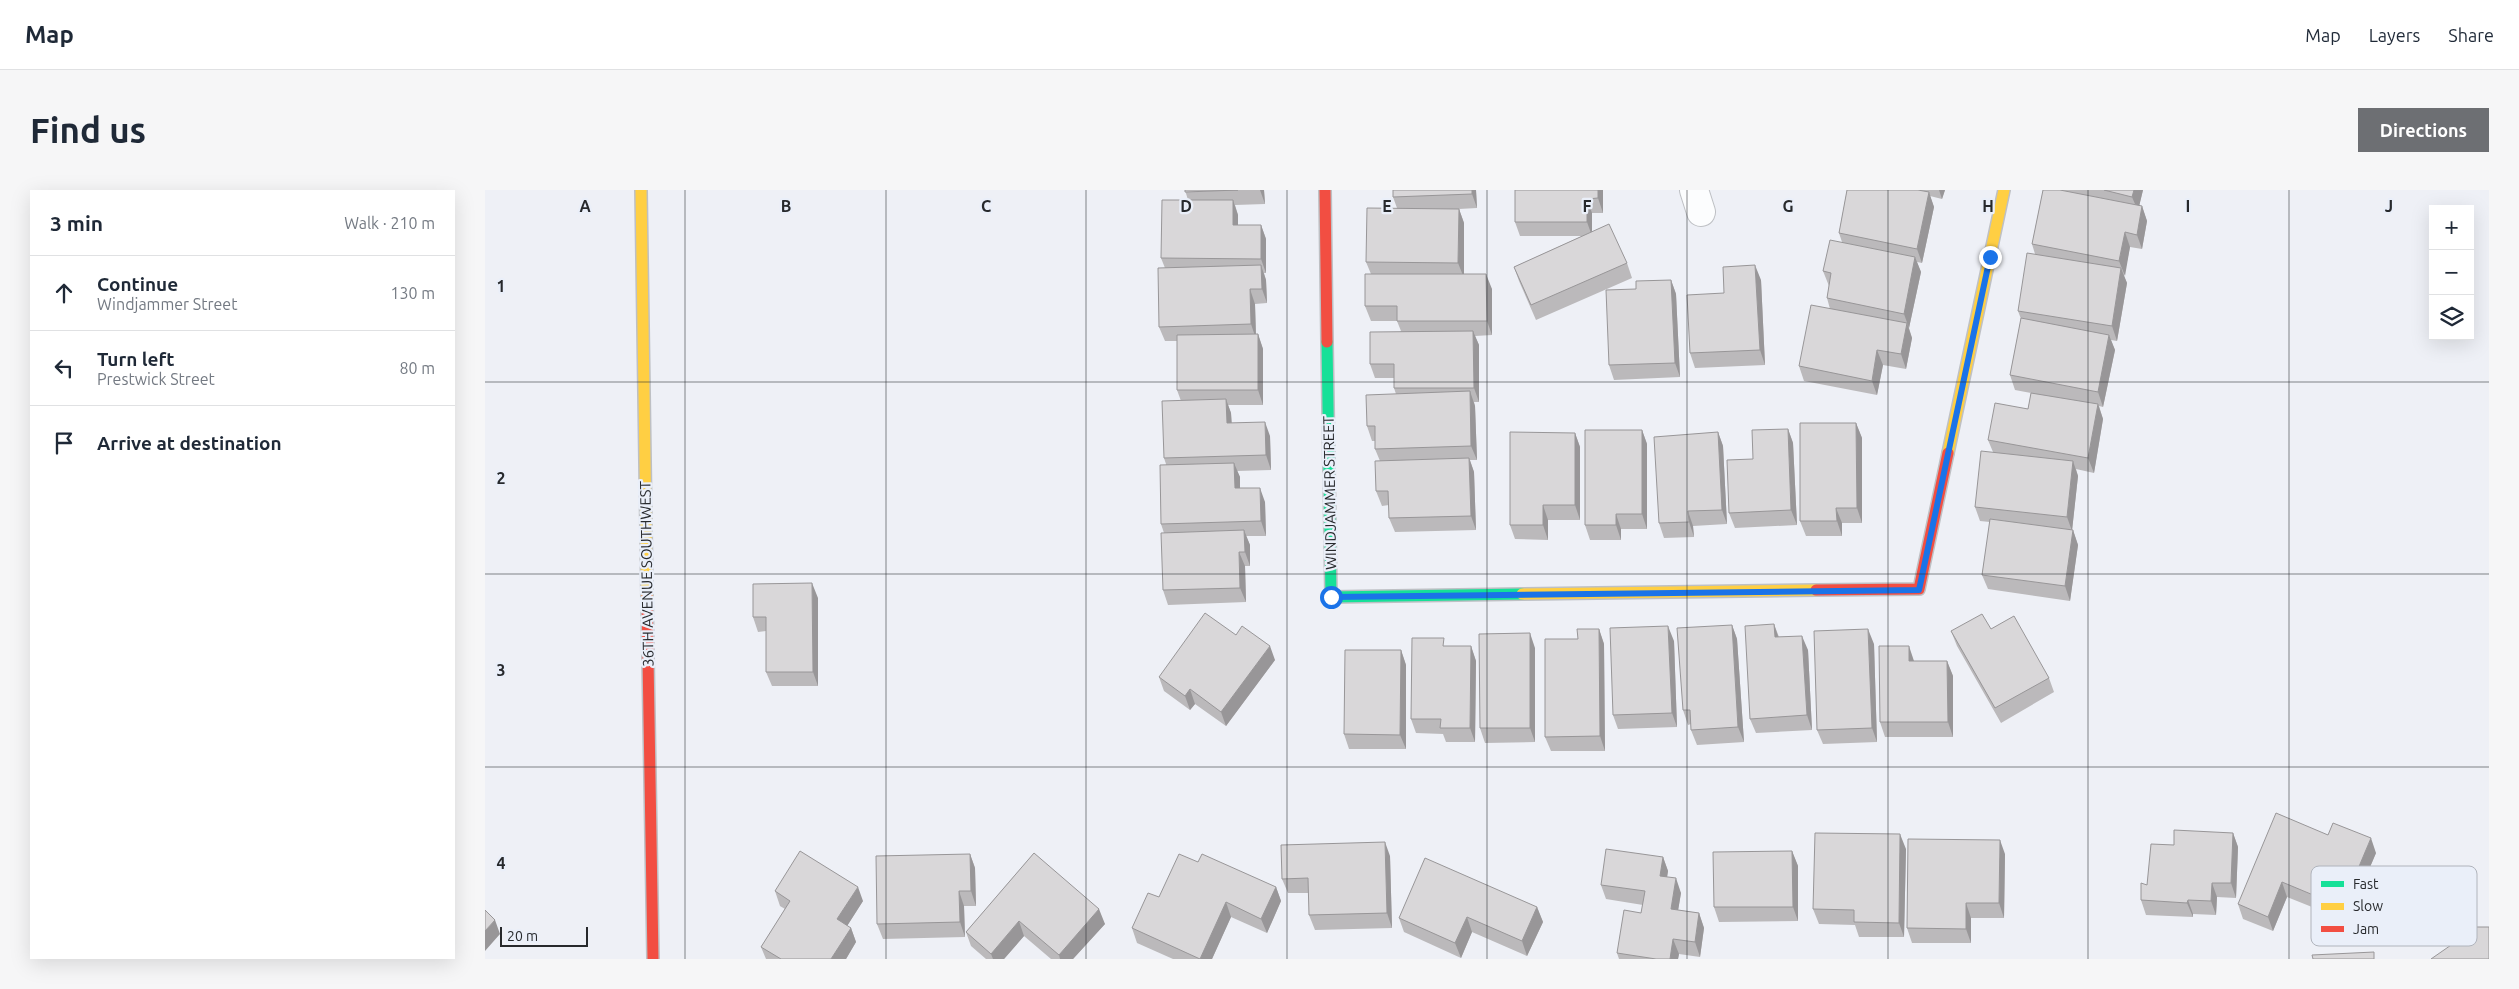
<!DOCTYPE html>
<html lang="en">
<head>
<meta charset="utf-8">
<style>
	:root { --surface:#fff; --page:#f6f6f7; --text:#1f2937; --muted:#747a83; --line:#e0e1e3; --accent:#6d6f73 }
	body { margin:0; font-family:Ubuntu,sans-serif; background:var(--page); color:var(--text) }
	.controls { position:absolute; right:15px; top:15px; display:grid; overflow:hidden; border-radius:0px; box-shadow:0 5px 20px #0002 }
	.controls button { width:45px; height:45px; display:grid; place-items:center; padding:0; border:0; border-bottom:1px solid var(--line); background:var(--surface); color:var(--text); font:25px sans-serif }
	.scale { position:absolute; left:15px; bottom:12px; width:88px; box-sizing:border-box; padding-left:5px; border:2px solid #27292c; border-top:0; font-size:14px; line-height:18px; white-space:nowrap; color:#27292c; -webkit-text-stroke:4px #eaeff9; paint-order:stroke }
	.stop { position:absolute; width:15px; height:15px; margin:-11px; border:4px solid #1a73e8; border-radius:50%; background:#fff }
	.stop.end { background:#1a73e8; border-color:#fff; box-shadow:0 1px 5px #0008 }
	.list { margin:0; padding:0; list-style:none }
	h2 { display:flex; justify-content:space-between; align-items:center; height:65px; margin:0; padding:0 20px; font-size:21px }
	h2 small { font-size:16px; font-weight:400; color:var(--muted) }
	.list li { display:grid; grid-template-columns:32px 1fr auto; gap:15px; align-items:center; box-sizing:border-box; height:75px; padding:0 20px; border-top:1px solid var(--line) }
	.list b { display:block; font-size:19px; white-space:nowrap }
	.list p { margin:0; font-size:16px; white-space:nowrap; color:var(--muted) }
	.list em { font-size:16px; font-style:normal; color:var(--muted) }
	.icon { flex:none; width:28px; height:28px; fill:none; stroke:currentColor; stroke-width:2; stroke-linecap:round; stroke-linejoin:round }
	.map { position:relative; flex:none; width:2004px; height:769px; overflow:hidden; border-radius:0px }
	header { display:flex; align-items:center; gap:30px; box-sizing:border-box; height:70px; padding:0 25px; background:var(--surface); border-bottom:1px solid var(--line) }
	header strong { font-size:24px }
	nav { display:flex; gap:28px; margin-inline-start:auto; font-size:18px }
	.intro { display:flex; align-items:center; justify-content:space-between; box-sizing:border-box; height:120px; padding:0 30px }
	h1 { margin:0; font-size:35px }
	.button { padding:12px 22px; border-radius:0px; background:var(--accent); color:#fff; font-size:18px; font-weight:700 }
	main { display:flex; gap:30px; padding:0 30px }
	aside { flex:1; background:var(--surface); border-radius:0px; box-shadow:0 5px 20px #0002 }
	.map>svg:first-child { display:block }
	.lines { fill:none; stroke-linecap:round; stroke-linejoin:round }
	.street-casing { stroke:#bec0c4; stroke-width:30 }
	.fast-casing { stroke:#bec0c4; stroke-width:14 }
	.slow-casing { stroke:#bec0c4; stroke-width:14 }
	.jam-casing { stroke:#bec0c4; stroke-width:14 }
	.street { stroke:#fcfdfe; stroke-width:28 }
	.fast { stroke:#16e098; stroke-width:11 }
	.slow { stroke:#ffcf43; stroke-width:11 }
	.jam { stroke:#f24e42; stroke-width:11 }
	.wall { fill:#bbb9bb }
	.shaded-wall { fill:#989698 }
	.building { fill:#d9d7d9; stroke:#989698 }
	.route { stroke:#1a73e8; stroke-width:6 }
	.grid { fill:none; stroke:#27292c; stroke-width:1; stroke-opacity:0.55 }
	.labels { text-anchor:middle; stroke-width:4.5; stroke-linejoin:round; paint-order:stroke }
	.street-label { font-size:15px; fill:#27292c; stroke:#eaeff9 }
	.key { fill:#eaeff9; stroke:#b0b4bc; stroke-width:1 }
	.key-label { font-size:14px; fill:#27292c }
	.grid-label { font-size:16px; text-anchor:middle; font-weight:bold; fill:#27292c; stroke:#eaeff9; stroke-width:4.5; stroke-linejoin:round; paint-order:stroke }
</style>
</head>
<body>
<header>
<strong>Map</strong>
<nav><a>Map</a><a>Layers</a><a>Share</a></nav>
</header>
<div class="intro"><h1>Find us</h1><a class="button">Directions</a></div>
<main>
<aside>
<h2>3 min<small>Walk · 210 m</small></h2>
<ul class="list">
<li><svg class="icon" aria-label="ahead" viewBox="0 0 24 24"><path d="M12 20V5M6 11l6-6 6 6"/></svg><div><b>Continue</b><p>Windjammer Street</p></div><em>130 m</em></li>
<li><svg class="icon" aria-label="left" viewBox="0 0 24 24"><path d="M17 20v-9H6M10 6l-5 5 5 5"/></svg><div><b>Turn left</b><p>Prestwick Street</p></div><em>80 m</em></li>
<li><svg class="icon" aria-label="arrive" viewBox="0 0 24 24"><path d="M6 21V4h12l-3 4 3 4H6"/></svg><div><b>Arrive at destination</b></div></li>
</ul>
</aside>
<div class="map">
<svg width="2004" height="769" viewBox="0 0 2004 769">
	<rect width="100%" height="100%" fill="#eef0f6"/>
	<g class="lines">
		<defs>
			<path id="street" d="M1209,0L1216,22"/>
			<path id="fast" d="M842,152L846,407L1037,404"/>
			<path id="slow" d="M156,0L162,407
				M1463,263L1519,0
				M1037,404L1331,400"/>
			<path id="jam" d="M840,0L842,152
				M1331,400L1434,399L1463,263
				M162,407L168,769"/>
		</defs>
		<use href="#street" class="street-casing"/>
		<use href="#fast" class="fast-casing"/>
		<use href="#slow" class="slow-casing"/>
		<use href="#jam" class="jam-casing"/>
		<use href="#street" class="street"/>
		<use href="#fast" class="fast"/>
		<use href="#slow" class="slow"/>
		<use href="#jam" class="jam"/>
	</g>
	<path class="wall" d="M700,0H779L780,14L750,15L753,25V35H776L781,49V83H779L781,90L782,113L770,114L771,144H773L778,159V215H743L746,223L747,233L785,246L786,280L752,281L755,287V298L780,312L781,346H761L765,355V376H760L761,412L683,415L678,400L679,343L676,334L681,274L679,268L696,211L692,200V151H680L674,137L680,78L676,68L703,10Z
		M908,0H991L992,18L974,19L979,33V84L1007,99V145L990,146L994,155V212H989L990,216L992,270H985L989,282L991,340L910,342L904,328V315L897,316L891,301L895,271L890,259V251H887L882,236L911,204L909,198V188H890L885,174L916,141L912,131H886L880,116L886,84L881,72L912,18L908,7Z
		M1118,0V23H1107V42L1142,73L1147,88L1051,130L1034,91L1029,77L1097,46H1035L1030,32Z
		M1362,0H1460L1457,9L1445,6L1449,17L1437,73L1432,72L1436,82L1424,138L1427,148L1421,179L1398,175L1392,205L1319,191L1314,176L1345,119L1342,108L1344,96L1338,81L1357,52L1354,43Z
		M1558,0H1658L1654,16H1657L1662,31L1657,59L1645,57L1639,86L1642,93L1632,151L1626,150L1630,160L1618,217L1614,216L1618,229L1609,283L1591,279L1593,286L1587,340H1588L1593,355L1585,411L1503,399L1497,385L1505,332L1495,331L1490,317L1508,262L1503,250L1543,219L1546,203L1530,200L1525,185L1536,129L1533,121L1550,64L1547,54Z
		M1186,90L1191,104L1195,187L1129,190L1124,175Z
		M1276,90L1280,175L1210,178L1205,163L1239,103Z
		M1371,233L1377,248V333H1357V346H1321L1315,331Z
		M1303,239L1308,253L1312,335L1250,338L1244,323L1268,269Z
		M1157,240L1162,254V339H1136V350H1105L1100,335Z
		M1233,242L1238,256L1242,334L1208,336L1209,347L1179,348L1174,333Z
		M1090,243L1095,257V330H1063V350L1030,349L1025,335Z
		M333,408V496H287L281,482V441L273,442L268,427Z
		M1289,434L1294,447L1323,460L1327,540L1271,543L1265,529Z
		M1247,435L1252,449L1259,552L1212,555L1206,540V534L1203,535L1198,520Z
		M1114,439L1119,454L1120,561H1066L1060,547Z
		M1506,439L1564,488L1569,502L1516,533L1472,456L1466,441Z
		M751,445L790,470L741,536L710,514L705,520L679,501L674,487Z
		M1189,451L1192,537L1133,539L1128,525Z
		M1389,454L1392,552L1338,554L1332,540Z
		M961,456H986L991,471L990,552H961L958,544L931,543L926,529Z
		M1050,458V552L1000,553L995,538Z
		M916,460L921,475V559H864L859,544Z
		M1429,471H1462L1468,486V547H1400L1395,532Z
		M1748,643L1753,657L1751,708L1732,707L1731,725L1708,724V727L1661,725L1656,710L1662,695L1689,655Z
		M1843,645L1891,663L1862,731L1802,707L1788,741L1758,729L1753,714Z
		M1421,659L1419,747H1374L1370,735L1334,734L1328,719Z
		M1307,661L1313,676V731L1234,732L1229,717Z
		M549,663L620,734L588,769H566L539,746L519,769H501L486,756L481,742Z
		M485,664L490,678L491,716H479L480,747L398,749L392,734Z
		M1520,664L1519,728H1486V753H1427L1422,738Z
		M905,666L907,738L830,740L824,725V703H803L797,689Z
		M1178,667L1183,681L1182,687L1196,703L1193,720L1214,723L1219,738L1215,767L1194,764L1193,769H1134L1132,763L1156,723L1158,715L1121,709L1116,695Z
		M791,697L796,711L782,743L746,727L727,769H688L652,753L647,738L674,707Z
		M290,701L378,711L362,736L366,738L371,752L361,769H281L276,757L300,719L295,716Z
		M1052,717L1058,732L1042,766L987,742L976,768L919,742L914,728Z"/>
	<path class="shaded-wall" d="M775,0H779L780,14Z
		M987,0H991L992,18L987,4Z
		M1113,0H1118V23L1113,8Z
		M1454,0H1460L1457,9Z
		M1649,0H1658L1653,21L1647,7Z
		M1444,2L1449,17L1437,73L1432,59Z
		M1102,9L1107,23V46L1102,32Z
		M748,10L753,25V49L748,35Z
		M1657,16L1662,31L1657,59L1652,45Z
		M974,19L979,33V88L973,73Z
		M776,35L781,49V83L776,69Z
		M1640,42L1645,57L1640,86L1634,71Z
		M1430,67L1436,82L1424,138L1419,124Z
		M776,75L781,90L782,113L777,99Z
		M1270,75L1276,90L1280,175L1275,160Z
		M1636,78L1642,93L1632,151L1627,136Z
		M1001,84L1007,99V145L1002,131Z
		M1186,90L1191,104L1195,187L1190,173Z
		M765,99L770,114L771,149L766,134Z
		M1422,133L1427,148L1421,179L1416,164Z
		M988,141L994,155V212L989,198Z
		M773,144L778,159V215L773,200Z
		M1624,145L1630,160L1618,217L1613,202Z
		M1392,160L1398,175L1392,205L1387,191Z
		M985,201L990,216L992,270L986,256Z
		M741,209L746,223L747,248L742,233Z
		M1613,214L1618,229L1609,283L1603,268Z
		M780,232L785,246L786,280L781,265Z
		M1371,233L1377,248V333L1372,318Z
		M1303,239L1308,253L1312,335L1306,320Z
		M1157,240L1162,254V339L1157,324Z
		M1233,242L1238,256L1242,334L1237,320Z
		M1090,243L1095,257V330L1090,315Z
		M984,268L989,282L991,340L986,326Z
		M1588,271L1593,286L1587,341L1582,327Z
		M749,273L755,287V313L750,298Z
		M775,298L780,312L781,346L776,331Z
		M1058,315L1063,330V350L1058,335Z
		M1351,318L1357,333V346L1352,331Z
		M1203,321L1208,336L1209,347L1204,332Z
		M1131,324L1136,339V350L1131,335Z
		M759,340L765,355V376L760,362Z
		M1588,340L1593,355L1585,411L1580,396Z
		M754,362L760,376L761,412L755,398Z
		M327,393L333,408V496L328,482Z
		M1289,434L1294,449L1290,447Z
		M1247,435L1252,449L1259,552L1253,537Z
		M1183,436L1189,451L1192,537L1187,523Z
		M1114,439L1119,454L1120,561L1115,546Z
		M1383,439L1389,454L1392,552L1387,538Z
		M1045,443L1050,458V552L1045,538Z
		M1317,446L1323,460L1327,540L1322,525Z
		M785,456L790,470L741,536L736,522Z
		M986,456L991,471L990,552L985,538Z
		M1424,456L1429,471V486L1424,471Z
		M916,460L921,475V559L915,545Z
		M1462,471L1468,486V547L1463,532Z
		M705,499L710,514L705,520L700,506Z
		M1748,643L1753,657L1751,708L1746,693Z
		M1415,644L1421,659L1419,747L1414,733Z
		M1886,648L1891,663L1862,731L1857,717Z
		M1515,650L1520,664L1519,728L1514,713Z
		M900,652L905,666L907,738L902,723Z
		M1307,661L1313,676V731L1308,717Z
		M485,664L490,678L491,716L486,701Z
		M1178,667L1183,681L1180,700L1175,686Z
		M1191,688L1196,703L1191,733L1186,719Z
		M1797,692L1802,707L1788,741L1783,727Z
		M1727,693L1732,707L1731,725L1726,711Z
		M373,697L378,711L357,744L352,729Z
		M791,697L796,711L782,743L776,729Z
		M474,701L479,716L480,747L475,732Z
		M1703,710L1708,724V727L1702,713Z
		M741,712L746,727L727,769H715Z
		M1481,713L1486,728V753L1481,739Z
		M1052,717L1058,732L1042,766L1037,751Z
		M614,719L620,734L588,769H575L574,765Z
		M1214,723L1219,738L1215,767L1210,752Z
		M982,727L987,742L976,768L970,753Z
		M10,730L15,744L0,761V741Z
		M534,731L539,746L519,769H508L506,764Z
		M366,738L371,752L361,769H346Z
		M1188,749L1194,764L1193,769H1185Z"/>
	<path class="building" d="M700,0H753L700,2Z
		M908,0H987V4L908,7Z
		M1030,0H1113V8L1102,9V32H1030Z
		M1362,0H1433L1444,2L1432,59L1354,43Z
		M1558,0H1575L1657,16L1652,45L1640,42L1634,71L1547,54Z
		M1619,0H1649L1647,7Z
		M677,10H748V35H776V69L676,68Z
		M882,18L974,19L973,73L881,72Z
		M1124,34L1142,73L1046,115L1029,77Z
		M1345,50L1430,67L1419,124L1342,108L1346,83L1338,81Z
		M1542,63L1636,78L1627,136L1533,121Z
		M776,75L777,99H765L766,134L674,137L673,78Z
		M1270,75L1275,160L1205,163L1202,105L1239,103L1238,77Z
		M880,84H1001L1002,131H912V116H880Z
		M1186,90L1190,173L1124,175L1121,100L1151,99V91Z
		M1326,115L1422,133L1416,164L1392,160L1387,191L1314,176Z
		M1536,128L1624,145L1613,202L1525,185Z
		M988,141L989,198H909V174H885V142Z
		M773,144V200H692V145Z
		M985,201L986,256L890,259V236H882L881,205Z
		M1546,203L1613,214L1603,268L1503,250L1510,213L1543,219Z
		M741,209L742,233L780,232L781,265L679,268L677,211Z
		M1315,233H1371L1372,318H1351L1352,331H1315Z
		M1303,239L1306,320L1244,323L1242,270L1268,269L1267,240Z
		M1100,240H1157V324H1131V335H1100Z
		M1025,242L1090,243V315H1058V335H1025Z
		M1233,242L1237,320L1203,321L1204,332L1174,333L1169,247Z
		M1496,261L1588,271L1582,327L1490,317Z
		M984,268L986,326L904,328L903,301H891L890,271Z
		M749,273L750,298H775L776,331L676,334L675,275Z
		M1505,329L1588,340L1580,396L1497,385Z
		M759,340L760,362H754L755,398L678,400L676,343Z
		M327,393L328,482H281V427H268V394Z
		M720,423L751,445L757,436L785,456L736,522L705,499L700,506L674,487Z
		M1497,424L1506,439L1529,426L1564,488L1510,518L1466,441Z
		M1289,434L1290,447L1317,446L1322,525L1265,529L1260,436Z
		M1247,435L1253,537L1206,540L1205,520H1198L1192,438Z
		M1183,436L1187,523L1128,525L1125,438Z
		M1092,439H1114L1115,546L1060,547V449H1093Z
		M1383,439L1387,538L1332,540L1329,441Z
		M1045,443V538H995L994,444Z
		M927,448H959L958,456H986L985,538H955L956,529H926Z
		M1394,456H1424V471H1462L1463,532H1395Z
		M860,460H916L915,545L859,544Z
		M1791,623L1843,645L1848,633L1886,648L1857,717L1797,692L1783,727L1753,714Z
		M1689,640L1748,643L1746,693H1727L1726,711L1703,710L1702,713L1656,710V693L1662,695L1666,654L1689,655Z
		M1330,643L1415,644L1414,733L1369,732V720L1328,719Z
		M1423,649L1515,650L1514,713H1481V739L1422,738Z
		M900,652L902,723L824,725L823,688L797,689L796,655Z
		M1121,659L1178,667L1175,686L1191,688L1186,719L1214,723L1210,752L1188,749L1185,769H1171L1132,763L1139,720L1156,723L1160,701L1116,695Z
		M315,661L373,697L352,729L366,738L346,769H296L276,757L305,711L290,701Z
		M1307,661L1308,717H1229L1228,662Z
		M549,663L614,719L574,765L534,731L506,764L481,742Z
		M485,664L486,701H474L475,732L392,734L391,666Z
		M694,664L713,672L717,664L791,697L776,729L741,712L715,769L647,738L663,703L674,707Z
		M940,668L1052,717L1037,751L982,727L970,753L914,728Z
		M0,720L10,730L0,741Z
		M1992,737H2004V769H1946Z
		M1889,762V769H1828L1827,765Z"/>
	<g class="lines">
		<path class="route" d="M846,407L1434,400L1505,67"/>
	</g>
	<path class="grid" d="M200,0V769M401,0V769M601,0V769M802,0V769M1002,0V769M1202,0V769M1403,0V769M1603,0V769M1804,0V769M0,192H2004M0,384H2004M0,577H2004"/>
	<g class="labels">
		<g class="street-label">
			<text transform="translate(845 303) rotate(-91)" y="5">WINDJAMMER STREET</text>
			<text transform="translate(162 384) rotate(-91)" y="5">36TH AVENUE SOUTHWEST</text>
		</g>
	</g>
	<rect x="1826" y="676" width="166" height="80" rx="8" class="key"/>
	<rect x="1836" y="691" width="23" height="6" fill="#16e098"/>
	<rect x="1836" y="713" width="23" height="7" fill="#ffcf43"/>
	<rect x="1836" y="736" width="23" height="6" fill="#f24e42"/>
	<g class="key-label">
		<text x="1868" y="699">Fast</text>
		<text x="1868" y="721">Slow</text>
		<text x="1868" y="744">Jam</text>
	</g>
	<g class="grid-label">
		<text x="100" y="22">A</text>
		<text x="301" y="22">B</text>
		<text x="501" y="22">C</text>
		<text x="701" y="22">D</text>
		<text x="902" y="22">E</text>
		<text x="1102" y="22">F</text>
		<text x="1303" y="22">G</text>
		<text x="1503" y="22">H</text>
		<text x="1703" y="22">I</text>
		<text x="1904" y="22">J</text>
		<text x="16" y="102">1</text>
		<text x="16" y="294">2</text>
		<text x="16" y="486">3</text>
		<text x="16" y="679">4</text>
	</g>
</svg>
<div class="controls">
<button>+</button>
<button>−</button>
<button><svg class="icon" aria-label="layers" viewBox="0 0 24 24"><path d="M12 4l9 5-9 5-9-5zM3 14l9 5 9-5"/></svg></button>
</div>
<div class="scale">20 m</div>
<div class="stop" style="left:846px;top:407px"></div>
<div class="stop end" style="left:1505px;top:67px"></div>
</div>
</main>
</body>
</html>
